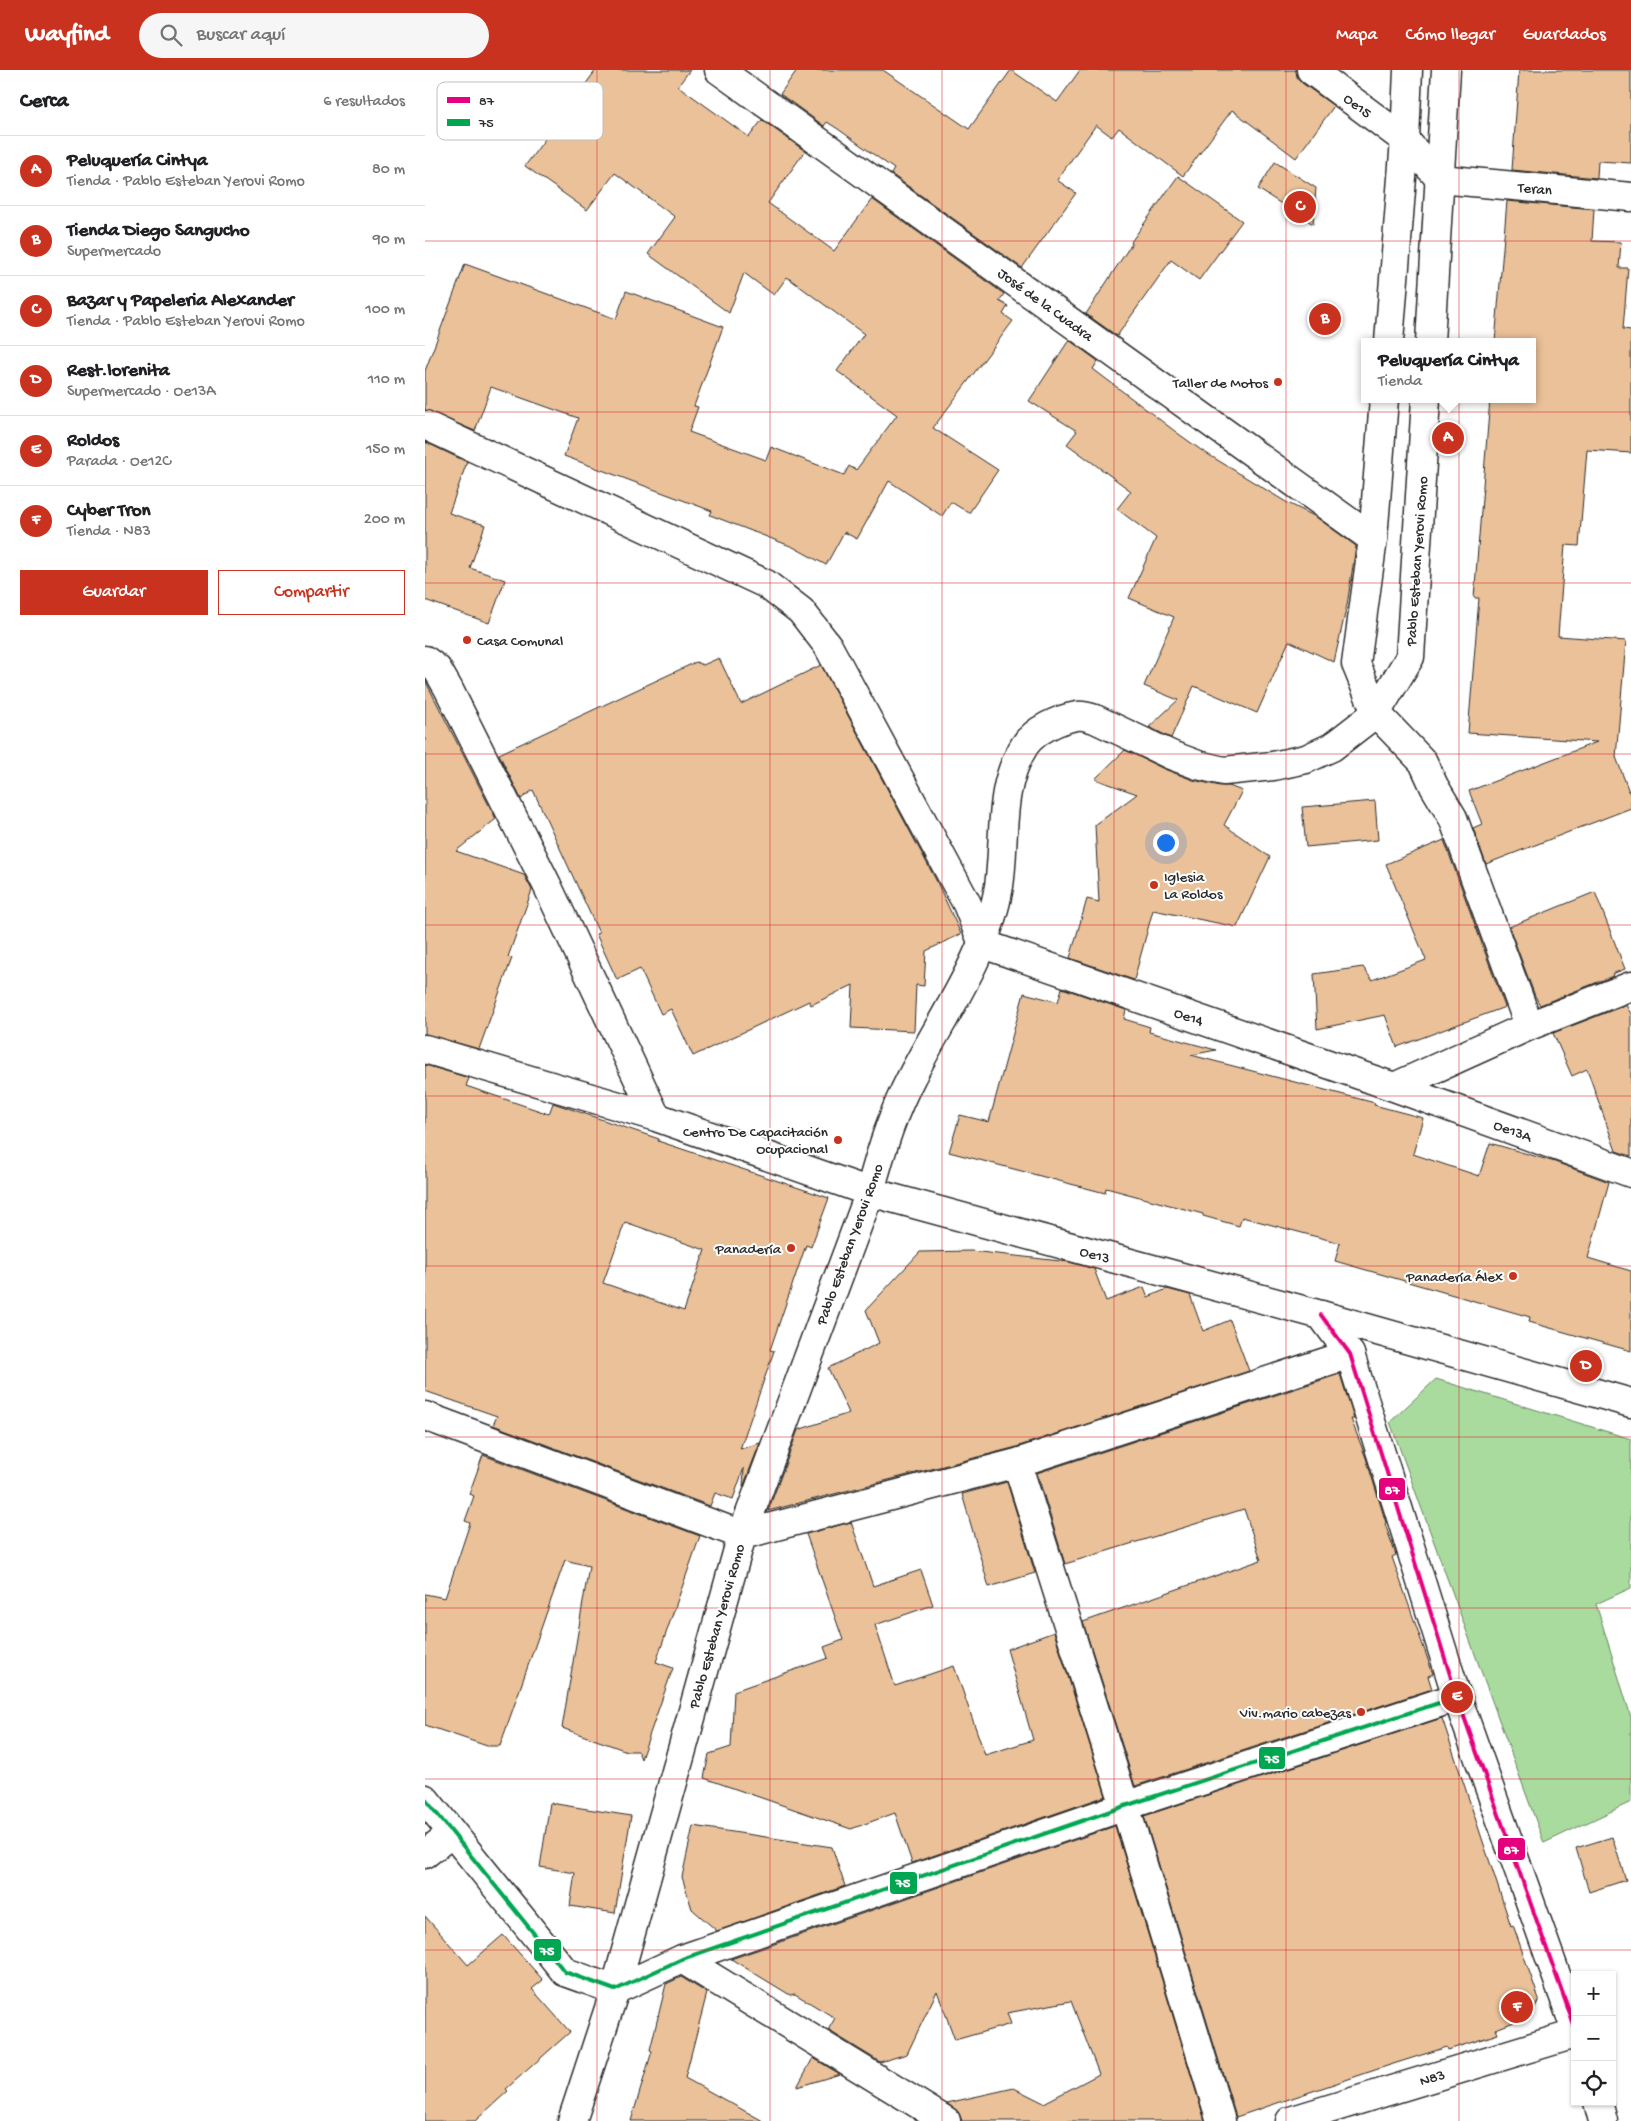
<!DOCTYPE html>
<html lang="es">
<head>
<meta charset="utf-8">
<style>
	:root { --surface:#fff; --page:#f6f6f6; --text:#202124; --muted:#757577; --line:#e0e0e0; --accent:#c8321e }
	body { margin:0; font-family:"Gochi Hand",sans-serif; background:var(--page); color:var(--text) }
	.controls { position:absolute; right:15px; bottom:15px; display:grid; overflow:hidden; border-radius:0px; box-shadow:0 1px 4px #0004 }
	.controls button { width:45px; height:45px; display:grid; place-items:center; padding:0; border:0; border-bottom:1px solid var(--line); background:var(--surface); color:var(--text); font:25px sans-serif }
	.you { position:absolute; left:740px; top:772px; width:18px; height:18px; margin:-12px; border:4px solid #fff; border-radius:50%; background:#1a73e8; box-shadow:0 0 0 8px #1a73e833 }
	.badge { display:grid; place-items:center; width:32px; height:32px; border-radius:50%; background:var(--accent); color:#fff; font-size:16px; font-weight:700 }
	.pin { position:absolute; translate:-50% -50%; border:2px solid #fff; box-shadow:0 1px 5px #0006 }
	.popup { position:absolute; left:936px; top:268px; width:175px; height:65px; box-sizing:border-box; display:grid; place-content:center; border-radius:0px; background:var(--surface); filter:drop-shadow(0 1px 4px #0005); font-size:16px; white-space:nowrap; color:var(--muted) }
	.popup b { font-size:19px; color:var(--text) }
	.popup::after { content:''; position:absolute; left:50%; top:100%; margin-left:-10px; border:10px solid transparent; border-top-color:var(--surface) }
	.list { margin:0; padding:0; list-style:none }
	h2 { display:flex; justify-content:space-between; align-items:center; height:65px; margin:0; padding:0 20px; font-size:21px }
	h2 small { font-size:16px; font-weight:400; color:var(--muted) }
	.list li { display:grid; grid-template-columns:32px 1fr auto; gap:15px; align-items:center; box-sizing:border-box; height:70px; padding:0 20px; border-top:1px solid var(--line) }
	.list b { display:block; font-size:19px; white-space:nowrap }
	.list p { margin:0; font-size:16px; white-space:nowrap; color:var(--muted) }
	.list em { font-size:16px; font-style:normal; color:var(--muted) }
	.actions { display:flex; gap:10px; padding:15px 20px }
	.actions a { flex:1; padding:11px 0; border:1px solid var(--accent); border-radius:0px; text-align:center; font-size:18px; color:var(--accent) }
	.actions .main { background:var(--accent); color:#fff }
	.icon { flex:none; width:28px; height:28px; fill:none; stroke:currentColor; stroke-width:2; stroke-linecap:round; stroke-linejoin:round }
	.map { position:relative; flex:none; width:1206px; height:2051px; overflow:hidden }
	header { display:flex; align-items:center; gap:30px; box-sizing:border-box; height:70px; padding:0 25px; background:var(--accent); color:#fff }
	header strong { font-size:24px }
	nav { display:flex; gap:28px; margin-inline-start:auto; font-size:18px }
	.search { width:350px; height:45px; background:var(--page); display:flex; align-items:center; gap:12px; box-sizing:border-box; padding:0 18px; border-radius:28px; color:var(--muted); font-size:19px }
	main { display:flex }
	aside { flex:1; background:var(--surface) }
	.map>svg:first-child { display:block }
	.green { fill:#a8db9d; stroke:#6a8364 }
	.building { fill:#eac199; stroke:#2b2b2b; fill-rule:evenodd }
	.lines { fill:none; stroke-linecap:round; stroke-linejoin:round }
	.minor-casing { stroke:#2b2b2b; stroke-width:31 }
	.major-casing { stroke:#2b2b2b; stroke-width:31 }
	.minor { stroke:#fff; stroke-width:28 }
	.major { stroke:#fff; stroke-width:28 }
	.bus-1-casing { stroke:#fff; stroke-width:8 }
	.bus-2-casing { stroke:#fff; stroke-width:8 }
	.bus-1 { stroke:#e5007d; stroke-width:4 }
	.bus-2 { stroke:#00a651; stroke-width:4 }
	.grid { fill:none; stroke:#d62828; stroke-width:1; stroke-opacity:0.55 }
	.poi-dot { fill:#c8321e; stroke:#fff; stroke-width:2 }
	.labels { text-anchor:middle; stroke-width:4; stroke-linejoin:round; paint-order:stroke }
	.street-label { font-size:15px; fill:#2b2b2b; stroke:#fff }
	.poi-label { font-size:15px; fill:#2b2b2b; stroke:#fff; text-anchor:end }
	.key { fill:#fff; stroke:#bfbfbf; stroke-width:1 }
	.key-label { font-size:14px; fill:#2b2b2b }
	.line-badge { stroke:#fff; stroke-width:2 }
	.badge-label { font-size:14px; text-anchor:middle; font-weight:bold; fill:#fff }
</style>
</head>
<body>
<header>
<strong>Wayfind</strong>
<div class="search"><svg class="icon" aria-label="search" viewBox="0 0 24 24"><circle cx="10" cy="10" r="6"/><path d="M15 15l6 6"/></svg>Buscar aquí</div>
<nav><a>Mapa</a><a>Cómo llegar</a><a>Guardados</a></nav>
</header>
<main>
<aside>
<h2>Cerca<small>6 resultados</small></h2>
<ul class="list">
<li><span class="badge">A</span><div><b>Peluquería Cintya</b><p>Tienda · Pablo Esteban Yerovi Romo</p></div><em>80 m</em></li>
<li><span class="badge">B</span><div><b>Tienda Diego Sangucho</b><p>Supermercado</p></div><em>90 m</em></li>
<li><span class="badge">C</span><div><b>Bazar y Papeleria Alexander</b><p>Tienda · Pablo Esteban Yerovi Romo</p></div><em>100 m</em></li>
<li><span class="badge">D</span><div><b>Rest.lorenita</b><p>Supermercado · Oe13A</p></div><em>110 m</em></li>
<li><span class="badge">E</span><div><b>Roldos</b><p>Parada · Oe12C</p></div><em>150 m</em></li>
<li><span class="badge">F</span><div><b>Cyber Tron</b><p>Tienda · N83</p></div><em>200 m</em></li>
</ul>
<div class="actions"><a class="main">Guardar</a><a>Compartir</a></div>
</aside>
<div class="map">
<svg width="1206" height="2051" viewBox="0 0 1206 2051">
	<rect width="100%" height="100%" fill="#fff"/>
	<filter id="ink" filterUnits="userSpaceOnUse"><feTurbulence type="fractalNoise" baseFrequency=".02" numOctaves="2"/><feDisplacementMap in="SourceGraphic" scale="10" xChannelSelector="R" yChannelSelector="G"/><feConvolveMatrix kernelMatrix="1 2 1 2 8 2 1 2 1" color-interpolation-filters="sRGB"/></filter>
	<g filter="url(#ink)">
		<path class="green" d="M1011,1309L1206,1369V1518L1171,1534L1206,1647V1732L1119,1773L965,1352Z"/>
		<path class="building" d="M171,0H265L253,16L324,67L337,50L380,81L343,133L409,181L447,129L579,224L574,231L583,236L578,244L588,251L508,358L573,400L544,443L526,432L517,446L464,411L432,469L419,462L401,495L368,477L285,445L287,441L139,386L153,348L66,317L50,361L0,340V301L40,194L191,249L201,221L298,257L269,336L273,337L264,362L341,390L346,377L419,405L424,396L431,400L472,345L412,301L439,264L362,207L349,225L319,203L304,243L223,184L250,147L190,103L162,140L100,96Z
			M372,0H458L544,59L586,0L632,32L655,0H871L872,7L877,13L909,36L871,88L807,40L758,106L694,58L687,67L671,55L632,110L651,123L597,198L466,104L469,99L413,59L402,52L399,56L355,24Z
			M1094,0H1206V93L1173,91L1172,108L1087,100Z
			M850,92L891,118L888,154L833,119Z
			M753,106L817,151L774,210L746,190L692,266L661,244L707,173L706,172Z
			M1082,131L1169,139L1167,171L1196,172L1194,198H1203L1198,259L1206,260V383L1162,380L1154,476L1140,475L1133,566L1201,571L1191,687L1206,727V738L1061,794L1048,758L1057,754L1044,721L1172,672L1043,663L1054,528H1049L1065,329H1107V272H1070Z
			M644,270L673,291L668,299L751,362L776,380L861,432L891,447L931,476L922,535L909,592L864,571L832,643L769,616L746,668L724,657L753,630L719,616L749,547L704,528L731,468L692,439L706,421L642,374L652,361L604,331Z
			M0,372L42,392L24,443L60,455L45,498L80,510L64,553L0,530Z
			M294,588L316,634L396,595L511,810L536,864L501,881L499,916L491,915L489,961L426,958L428,915L386,935L384,931L268,986L246,939L236,944L215,899L192,910L171,864L174,863L108,720L96,729L74,684L271,592L278,595Z
			M0,610L71,749L31,781L99,805L107,820L83,887L87,888L54,979L0,964Z
			M700,680L739,699L768,710L795,716H804L817,721L799,755L845,787L812,857L728,840L709,910L645,888L662,829L674,832L670,755L712,724L670,709Z
			M950,731L953,770L881,777L877,737Z
			M1019,770L1080,937L972,977L960,945L892,959L889,904L938,897L947,910L1001,890L961,794Z
			M1170,822L1200,899L1187,904L1188,906L1115,935L1110,926L1084,857Z
			M637,918L701,940L699,949L725,957L724,962L791,980L766,985L950,1033L949,1035L998,1048L988,1084L1054,1106L1065,1073L1130,1092L1184,1112L1163,1188L1206,1201V1281L1104,1252L1105,1247L910,1191L915,1173L817,1147L814,1156L778,1146V1144L681,1118L680,1123L524,1082L535,1045L564,1052L599,923L633,932Z
			M1201,935L1206,944V1086L1191,1081L1162,999L1147,1006L1128,963Z
			M0,995L44,1008L41,1016L124,1044L128,1033L137,1036L234,1069L233,1071L404,1128L386,1177L381,1175L345,1280L349,1281L315,1379L335,1373L318,1417L319,1398L308,1429L290,1423L285,1436L68,1355L72,1346L0,1321ZM200,1152L280,1180L259,1241L178,1213Z
			M546,1181L644,1192L669,1199L681,1231L719,1217L723,1227L742,1219L765,1225L778,1261L805,1250L824,1301L588,1378L343,1441L373,1360L424,1343L403,1298L454,1273L441,1240L495,1182Z
			M915,1304L929,1349H926L941,1388L961,1453L960,1454L971,1485L967,1487L1008,1604L1003,1606L1007,1619L710,1716L658,1552L836,1490L819,1439L640,1494L612,1403Z
			M58,1385L275,1466L231,1592L248,1598L216,1689L213,1681H202L137,1658L164,1496L140,1490L75,1676H62L0,1655V1524L20,1528L45,1453L40,1451L49,1426L44,1424Z
			M582,1412L610,1503L564,1517L537,1424Z
			M426,1452L448,1516L496,1500L508,1535L450,1555L470,1616L529,1596L560,1685L608,1670L582,1579L629,1562L681,1726L487,1793L470,1743L426,1759L279,1708L284,1684L306,1677L309,1621L403,1588L399,1577L418,1570L381,1464Z
			M1017,1648L1086,1856L1088,1855L1114,1929L1107,1945L1071,1959L1073,1964L1023,1980L1022,1977L962,1996L811,2047L719,1746Z
			M125,1733L206,1746L190,1843L145,1836L150,1803L115,1797Z
			M268,1756L407,1777L420,1816L292,1861L267,1839L257,1807Z
			M690,1756L780,2051H537L534,2043L522,2033L589,2018L619,2033L674,2004L646,1931L582,1943L586,1954L530,1970L512,1921L482,1984L455,1992L403,1960L410,1948L370,1924L365,1925L306,1889Z
			M1187,1767L1201,1810L1164,1822L1151,1778Z
			M0,1846L43,1895L78,1865L118,1910L107,1919L145,1962L81,2019L83,2021L50,2051H0Z
			M256,1907L282,1923L260,2008L338,2051H206L227,1981L225,1980L241,1914Z
			M388,1988L415,2004L372,2017Z"/>
		<g class="lines">
			<defs>
				<path id="minor" d="M294,0L948,469
					M886,0L980,70L1015,109L1206,127
					M0,355L341,514L376,541L403,576L542,834L558,874L969,1017L1206,1103
					M0,590L12,599L23,618L122,815L231,1047
					M951,643L998,692L1009,716L1028,748L1104,956
					M0,979L231,1047L445,1122L317,1465L190,1920L147,2051
					M969,1017L1104,956L1206,916
					M896,1245L1206,1333
					M0,1346L317,1465L592,1393L925,1284
					M592,1393L700,1736L796,2051
					M0,1729L140,1902L190,1920L257,1889L700,1736L1032,1627
					M0,1784L27,1763
					M257,1889L521,2051
					M865,2051L1150,1964"/>
				<path id="major" d="M964,272L980,70L983,0
					M1005,272L1021,0
					M1001,329L985,587L951,643L907,677L881,689L848,696L799,701L773,695L746,685L670,649C664,647 657,645 652,646C634,649 610,660 600,675C572,718 581,768 574,816C563,884 517,947 486,1008C467,1044 455,1083 445,1122L896,1245L925,1284L1032,1627L1150,1958
					M951,643L931,594L948,469L959,329
					M1173,2032L1178,2051"/>
			</defs>
			<use href="#minor" class="minor-casing"/>
			<use href="#major" class="major-casing"/>
			<use href="#minor" class="minor"/>
			<use href="#major" class="major"/>
			<defs>
				<path id="bus-1" d="M896,1245L925,1284L1032,1627L1150,1958"/>
				<path id="bus-2" d="M0,1729L140,1902L190,1920L257,1889L700,1736L1032,1627"/>
			</defs>
			<use href="#bus-1" class="bus-1-casing"/>
			<use href="#bus-2" class="bus-2-casing"/>
			<use href="#bus-1" class="bus-1"/>
			<use href="#bus-2" class="bus-2"/>
		</g>
	</g>
	<path class="grid" d="M172,0V2051M345,0V2051M517,0V2051M689,0V2051M861,0V2051M1034,0V2051M0,171H1206M0,342H1206M0,513H1206M0,684H1206M0,855H1206M0,1026H1206M0,1196H1206M0,1367H1206M0,1538H1206M0,1709H1206M0,1880H1206"/>
	<g class="poi-dot">
		<circle cx="853" cy="312" r="5"/>
		<circle cx="42" cy="570" r="5"/>
		<circle cx="729" cy="815" r="5"/>
		<circle cx="413" cy="1070" r="5"/>
		<circle cx="366" cy="1178" r="5"/>
		<circle cx="1088" cy="1206" r="5"/>
		<circle cx="936" cy="1642" r="5"/>
	</g>
	<g class="labels">
		<g class="street-label">
			<text transform="translate(933 35) rotate(37)" y="5">Oe15</text>
			<text transform="translate(1110 118) rotate(5)" y="5">Teran</text>
			<text transform="translate(621 234) rotate(36)" y="5">José de la Cuadra</text>
			<text transform="translate(991 491) rotate(-86)" y="5">Pablo Esteban Yerovi Romo</text>
			<text transform="translate(764 946) rotate(19)" y="5">Oe14</text>
			<text transform="translate(1088 1060) rotate(20)" y="5">Oe13A</text>
			<text transform="translate(424 1174) rotate(-70)" y="5">Pablo Esteban Yerovi Romo</text>
			<text transform="translate(670 1184) rotate(15)" y="5">Oe13</text>
			<text transform="translate(291 1556) rotate(-74)" y="5">Pablo Esteban Yerovi Romo</text>
			<text transform="translate(1007 2007) rotate(-17)" y="5">N83</text>
		</g>
		<g class="poi-label">
			<text x="843" y="317">Taller de Motos</text>
			<text x="52" y="575" text-anchor="start">Casa Comunal</text>
			<text x="739" y="811" text-anchor="start">Iglesia<tspan x="739" dy="17">La Roldos</tspan></text>
			<text x="403" y="1066">Centro De Capacitación<tspan x="403" dy="17">Ocupacional</tspan></text>
			<text x="356" y="1183">Panadería</text>
			<text x="1078" y="1211">Panadería Álex</text>
			<text x="926" y="1647">Viv.mario cabezas</text>
		</g>
	</g>
	<rect x="12" y="12" width="166" height="58" rx="8" class="key"/>
	<rect x="22" y="27" width="23" height="6" fill="#e5007d"/>
	<rect x="22" y="49" width="23" height="7" fill="#00a651"/>
	<g class="key-label">
		<text x="54" y="35">87</text>
		<text x="54" y="57">75</text>
	</g>
	<g class="line-badge">
		<rect x="953" y="1407" width="28" height="24" rx="5" fill="#e5007d"/>
		<rect x="833" y="1676" width="28" height="24" rx="5" fill="#00a651"/>
		<rect x="1072" y="1767" width="29" height="24" rx="5" fill="#e5007d"/>
		<rect x="464" y="1801" width="29" height="24" rx="5" fill="#00a651"/>
		<rect x="108" y="1868" width="29" height="24" rx="5" fill="#00a651"/>
	</g>
	<g class="badge-label">
		<text x="967" y="1424">87</text>
		<text x="847" y="1693">75</text>
		<text x="1086" y="1784">87</text>
		<text x="478" y="1817">75</text>
		<text x="122" y="1885">75</text>
	</g>
</svg>
<div class="controls">
<button>+</button>
<button>−</button>
<button><svg class="icon" aria-label="locate" viewBox="0 0 24 24"><circle cx="12" cy="12" r="6"/><path d="M12 2v4M12 18v4M2 12h4M18 12h4"/></svg></button>
</div>
<div class="you"></div>
<div class="pin badge" style="left:1023px;top:368px">A</div>
<div class="popup"><b>Peluquería Cintya</b>Tienda</div>
<div class="pin badge" style="left:900px;top:249px">B</div>
<div class="pin badge" style="left:875px;top:137px">C</div>
<div class="pin badge" style="left:1161px;top:1296px">D</div>
<div class="pin badge" style="left:1032px;top:1627px">E</div>
<div class="pin badge" style="left:1092px;top:1937px">F</div>
</div>
</main>
</body>
</html>
